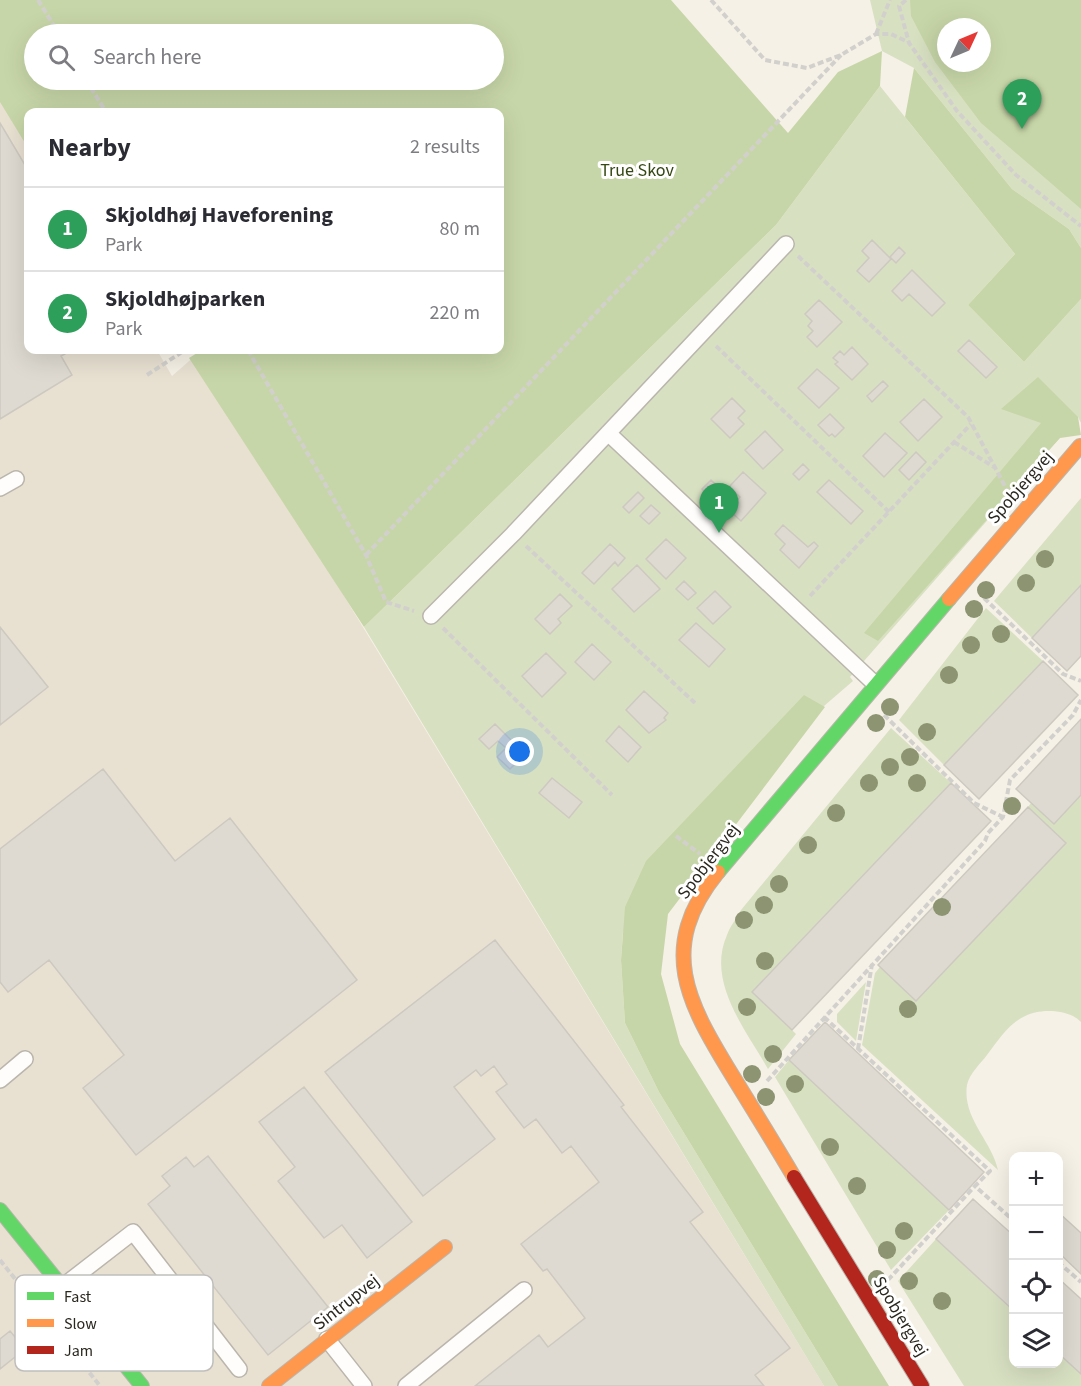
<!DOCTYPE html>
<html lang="en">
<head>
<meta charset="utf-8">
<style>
	:root { --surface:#fff; --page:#f2f2f3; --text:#2b2b33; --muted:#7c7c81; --line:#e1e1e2; --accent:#716e65 }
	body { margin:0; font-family:"Source Sans 3",sans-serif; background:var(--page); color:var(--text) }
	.controls { position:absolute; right:18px; bottom:18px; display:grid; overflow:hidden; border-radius:12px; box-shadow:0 6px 24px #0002 }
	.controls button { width:54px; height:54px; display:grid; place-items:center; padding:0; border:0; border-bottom:2px solid var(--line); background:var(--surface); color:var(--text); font:30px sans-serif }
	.compass { position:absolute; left:937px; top:18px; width:54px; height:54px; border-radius:50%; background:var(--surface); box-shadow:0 6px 24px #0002; rotate:46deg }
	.you { position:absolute; left:520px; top:752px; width:21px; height:21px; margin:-15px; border:4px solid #fff; border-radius:50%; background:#1a73e8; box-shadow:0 0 0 9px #1a73e833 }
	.badge { display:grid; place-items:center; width:39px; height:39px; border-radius:50%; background:var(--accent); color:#fff; font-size:20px; font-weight:700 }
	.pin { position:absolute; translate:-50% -50px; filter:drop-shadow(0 2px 3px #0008) }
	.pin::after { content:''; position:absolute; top:32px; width:21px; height:18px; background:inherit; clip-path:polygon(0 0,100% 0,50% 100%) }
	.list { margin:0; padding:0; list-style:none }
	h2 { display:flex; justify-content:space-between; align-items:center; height:78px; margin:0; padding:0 24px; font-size:26px }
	h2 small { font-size:20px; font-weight:400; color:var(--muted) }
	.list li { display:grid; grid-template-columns:39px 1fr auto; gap:18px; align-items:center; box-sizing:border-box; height:84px; padding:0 24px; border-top:2px solid var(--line) }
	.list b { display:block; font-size:22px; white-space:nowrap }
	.list p { margin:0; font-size:20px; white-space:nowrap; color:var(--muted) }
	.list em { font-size:20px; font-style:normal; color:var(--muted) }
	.icon { flex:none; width:33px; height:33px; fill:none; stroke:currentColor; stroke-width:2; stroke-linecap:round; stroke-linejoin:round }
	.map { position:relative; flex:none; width:1081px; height:1386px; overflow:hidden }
	.search { position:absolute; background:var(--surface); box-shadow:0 6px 24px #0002; left:24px; top:24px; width:480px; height:66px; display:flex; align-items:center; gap:15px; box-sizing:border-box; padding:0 21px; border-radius:33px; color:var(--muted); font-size:22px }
	.panel { position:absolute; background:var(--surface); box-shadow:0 6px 24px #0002; left:24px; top:108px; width:480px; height:246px; border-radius:12px }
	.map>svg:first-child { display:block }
	.industrial { fill:#e8e1d2 }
	.green { fill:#d8e0c2; fill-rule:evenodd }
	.forest { fill:#c7d6a8; fill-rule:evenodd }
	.building { fill:#dedad1; stroke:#cdc9c1; stroke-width:1.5 }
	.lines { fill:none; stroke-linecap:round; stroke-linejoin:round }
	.lane-casing { stroke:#bab6ad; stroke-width:18 }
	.fast-casing { stroke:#bab6ad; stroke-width:16 }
	.slow-casing { stroke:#bab6ad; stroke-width:16 }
	.jam-casing { stroke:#bab6ad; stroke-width:16 }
	.path { stroke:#d2d0cc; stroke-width:4; stroke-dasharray:6 3; stroke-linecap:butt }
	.lane { stroke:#fefdfb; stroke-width:15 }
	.fast { stroke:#63d668; stroke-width:14 }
	.slow { stroke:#ff974d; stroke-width:14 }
	.jam { stroke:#b3261e; stroke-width:14 }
	.tree { fill:#8c9471 }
	.labels { text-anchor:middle; stroke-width:6; stroke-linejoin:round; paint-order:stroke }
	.park-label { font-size:18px; fill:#354712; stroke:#fff }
	.street-label { font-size:18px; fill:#2a271f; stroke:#fff }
	.key { fill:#fff; stroke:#bfbebc; stroke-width:1.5 }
	.key-label { font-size:16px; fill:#2a271f }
</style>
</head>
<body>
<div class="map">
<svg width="1081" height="1386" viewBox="0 0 1081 1386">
	<rect width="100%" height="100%" fill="#f6f1e6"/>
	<path class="industrial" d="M0,72L28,122V350H157L172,376L197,354L824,1386H0Z"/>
	<path class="green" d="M870,0H1081V248L1069,229L1012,189L914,68L882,51ZM946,27H982V63H946Z
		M880,86L1015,254L968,305L1024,362L1081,299V423L1078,417L850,677L853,681L824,706L623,932L621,960L625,1023L659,1092L838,1386H824L364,627L776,225Z
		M1081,498V585L1032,638L994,601Z
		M986,608L1043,661L944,765L899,720Z
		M891,728L951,783L753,992L796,1034L768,1069C746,1030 706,982 727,935C730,926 737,918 741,910Z
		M1081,795V1022C1073,1014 1063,1012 1052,1011C1018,1010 1006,1030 987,1055C981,1063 969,1074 967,1085C962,1118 992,1141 998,1170L862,1045L875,973L880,967L916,1001L1066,843L1028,807L1031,803L1054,824Z
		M866,982L856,1041L837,1022V1014Z
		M789,1060L949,1210L891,1270L775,1077Z
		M936,1239L1013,1311L1014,1364H1058L1059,1353L1081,1374V1386H964L898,1281Z"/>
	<path class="forest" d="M0,0H671L788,133L838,72L882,51L880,86L776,225L364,627L189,358L202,350H500V112H28V148L0,102ZM34,34H494V80H34Z
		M910,0H1081V209L981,123L935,62L911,16ZM946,27H982V63H946Z
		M914,68L1012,189L1069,229L1081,248V299L1024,362L968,305L1015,254L905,117Z
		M1038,377L1078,417L1081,435L1060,438L878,641L864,633L1041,423L1001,409Z
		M804,695L825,707L668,914L661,974L680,1044L889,1386H838L659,1092L625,1023L621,960L625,907L646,861Z"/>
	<path class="building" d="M0,123L28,170V350H72L61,356L72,375L0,419Z
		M872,240L891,259L869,282L857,271L869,258L862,251Z
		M899,247L905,253L896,263L890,257Z
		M912,270L945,303L932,316L909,294L902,301L892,291Z
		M819,300L842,322L817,347L807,337L813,331L808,326L812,321L805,314Z
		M969,340L997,367L986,378L958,351Z
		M852,347L868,364L852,380L835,364L838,362L833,358L840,351L844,355Z
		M817,369L839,388L819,408L798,388Z
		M883,381L888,386L872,402L867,396Z
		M732,398L745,411L738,418L744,424L730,438L711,419Z
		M924,399L942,417L918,441L900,422Z
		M830,414L844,428L835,437L832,434L829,436L818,425Z
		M765,431L783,450L763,469L745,450Z
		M885,433L907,453L884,477L863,456Z
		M916,452L926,462L909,480L899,470Z
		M803,464L809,470L799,480L793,474Z
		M743,472L766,493L741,521L728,509L740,497L729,487Z
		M711,480L720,489L711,498L702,489Z
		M829,480L863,511L851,524L817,492Z
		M638,492L644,498L629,513L623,507Z
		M651,505L660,513L649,524L640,516Z
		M783,525L808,547L814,542L818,546L799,568L780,550L785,544L775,534Z
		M666,539L686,558L666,579L646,559Z
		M610,544L625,558L618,566L615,562L594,584L582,573Z
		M637,565L660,589L634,612L612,589Z
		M684,581L696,593L688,600L676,589Z
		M1081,585V656L1067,671L1032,638Z
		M715,591L731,607L713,624L697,608Z
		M560,594L572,606L558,619L561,623L550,634L535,619Z
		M696,623L725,649L709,667L679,640Z
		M0,627L48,687L0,725Z
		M592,644L611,662L594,680L575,662Z
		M546,653L566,673L542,697L522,676Z
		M1043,661L1078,695L979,799L944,765Z
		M644,691L668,713L664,718L666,720L649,733L626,710Z
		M1081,719V795L1054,824L1016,789Z
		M495,724L525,754L510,769L497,757L506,748L498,741L489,749L479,739Z
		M619,726L641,747L628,762L606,741Z
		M103,769L175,861L230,818L357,980L136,1155L83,1088L124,1055L49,960L8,992L0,982V849Z
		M552,778L582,802L569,818L539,793Z
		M951,783L991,821L792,1030L752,992Z
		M1028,807L1066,843L916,1001L878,965Z
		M495,940L624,1105L621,1107L703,1212L690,1222L790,1348L755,1375L764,1386H475L539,1335L548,1347L585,1318L547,1269L543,1271L521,1244L599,1182L571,1146L562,1153L536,1119L524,1128L496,1092L507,1084L494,1066L481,1076L476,1070L454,1087L495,1139L423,1196L325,1072Z
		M825,1022L984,1172L949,1210L789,1060Z
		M304,1087L412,1222L367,1258L342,1225L324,1238L278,1181L295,1167L259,1122Z
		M208,1156L328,1307L268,1355L148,1204L170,1186L162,1176L186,1157L194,1167Z
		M973,1199L1014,1236V1311L936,1239Z
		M1058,1212L1081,1233V1274L1058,1252Z
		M1058,1278L1081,1299V1374L1058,1353Z
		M10,1331L25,1349L0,1369V1339Z"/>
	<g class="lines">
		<defs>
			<path id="lane" d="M608,433L875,684
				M0,488L16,479
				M431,616L513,534L786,244
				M0,1080L25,1059
				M62,1287L133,1232L239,1369
				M327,1339L364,1386
				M406,1386L524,1290"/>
			<path id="fast" d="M718,872L949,599
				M0,1210L142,1386"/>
			<path id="slow" d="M949,599L1080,446
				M718,872C656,948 688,1003 732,1075C753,1109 774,1143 794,1177
				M269,1386L445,1247"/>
			<path id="jam" d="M794,1177L922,1386"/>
		</defs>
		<use href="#lane" class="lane-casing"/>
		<use href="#fast" class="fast-casing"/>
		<use href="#slow" class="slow-casing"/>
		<use href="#jam" class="jam-casing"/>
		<path class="path" d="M38,0L59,34
			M711,0L765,60L807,68L841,55L876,34H891L908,42
			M906,0L899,6L909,43L957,111L1016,175L1081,226
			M876,34L890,0
			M86,80L106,112
			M798,256L968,417L1007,490
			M716,346L889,512
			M248,350L366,555L386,602L414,611
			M147,375L185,350
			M954,442L994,467
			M526,546L695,703
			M366,555L841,55
			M810,596L971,424
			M984,598L1063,674L1081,681
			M443,628L612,795
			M884,715L974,803L1003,817
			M676,836L700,854
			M824,1017L990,1171L975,1186L1014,1221
			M858,1049L872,964
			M767,1081L985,841L988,833L1003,817L1010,780L1073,715L1081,700
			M0,1260L100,1386
			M1058,1262L1081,1282
			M888,1280L975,1186"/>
		<use href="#lane" class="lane"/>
		<use href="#fast" class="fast"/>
		<use href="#slow" class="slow"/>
		<use href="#jam" class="jam"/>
	</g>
	<g class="tree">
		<circle cx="1045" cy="559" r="9"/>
		<circle cx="1026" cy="583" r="9"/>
		<circle cx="986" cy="590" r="9"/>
		<circle cx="974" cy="609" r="9"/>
		<circle cx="1001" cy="634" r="9"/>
		<circle cx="971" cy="645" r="9"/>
		<circle cx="949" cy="675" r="9"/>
		<circle cx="890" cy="707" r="9"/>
		<circle cx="876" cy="723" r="9"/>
		<circle cx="927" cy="732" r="9"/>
		<circle cx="910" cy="757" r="9"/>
		<circle cx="890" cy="767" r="9"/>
		<circle cx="869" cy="783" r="9"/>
		<circle cx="917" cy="783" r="9"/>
		<circle cx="1012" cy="806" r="9"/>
		<circle cx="836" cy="813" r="9"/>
		<circle cx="808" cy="845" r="9"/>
		<circle cx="779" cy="884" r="9"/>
		<circle cx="764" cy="905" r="9"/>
		<circle cx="942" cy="907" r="9"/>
		<circle cx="744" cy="920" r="9"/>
		<circle cx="765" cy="961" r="9"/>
		<circle cx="747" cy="1007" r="9"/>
		<circle cx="908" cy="1009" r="9"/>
		<circle cx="773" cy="1054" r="9"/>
		<circle cx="752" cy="1074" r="9"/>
		<circle cx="795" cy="1084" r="9"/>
		<circle cx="766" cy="1097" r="9"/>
		<circle cx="830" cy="1147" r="9"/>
		<circle cx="857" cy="1186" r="9"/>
		<circle cx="904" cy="1231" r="9"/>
		<circle cx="887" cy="1250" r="9"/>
		<circle cx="877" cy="1279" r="9"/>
		<circle cx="909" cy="1281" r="9"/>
		<circle cx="942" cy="1301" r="9"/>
	</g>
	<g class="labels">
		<g class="park-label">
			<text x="637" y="176">True Skov</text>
		</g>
		<g class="street-label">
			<text transform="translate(1020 487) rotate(-49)" y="6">Spobjergvej</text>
			<text transform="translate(708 861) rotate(-53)" y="6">Spobjergvej</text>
			<text transform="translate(346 1302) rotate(-38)" y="6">Sintrupvej</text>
			<text transform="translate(901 1316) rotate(59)" y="6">Spobjergvej</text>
		</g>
	</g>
	<rect x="15" y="1275" width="198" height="96" rx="9" class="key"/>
	<rect x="27" y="1292" width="27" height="8" fill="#63d668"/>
	<rect x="27" y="1319" width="27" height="8" fill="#ff974d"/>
	<rect x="27" y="1346" width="27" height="8" fill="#b3261e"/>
	<g class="key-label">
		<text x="64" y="1302">Fast</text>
		<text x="64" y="1329">Slow</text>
		<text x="64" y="1356">Jam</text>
	</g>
</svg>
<div class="controls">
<button>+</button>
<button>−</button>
<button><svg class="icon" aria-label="locate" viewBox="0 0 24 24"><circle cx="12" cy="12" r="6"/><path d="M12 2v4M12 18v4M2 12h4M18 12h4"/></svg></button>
<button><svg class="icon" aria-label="layers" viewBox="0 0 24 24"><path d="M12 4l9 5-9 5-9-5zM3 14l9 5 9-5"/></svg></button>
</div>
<svg class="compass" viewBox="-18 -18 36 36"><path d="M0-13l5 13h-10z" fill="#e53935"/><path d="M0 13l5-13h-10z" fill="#7c7c81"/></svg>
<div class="you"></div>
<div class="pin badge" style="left:719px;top:533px;background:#2e9e5b">1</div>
<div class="pin badge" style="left:1022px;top:129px;background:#2e9e5b">2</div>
<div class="search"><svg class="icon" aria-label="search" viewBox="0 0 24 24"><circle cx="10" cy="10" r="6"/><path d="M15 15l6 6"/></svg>Search here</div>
<section class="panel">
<h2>Nearby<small>2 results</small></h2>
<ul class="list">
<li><span class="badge" style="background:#2e9e5b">1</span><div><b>Skjoldhøj Haveforening</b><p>Park</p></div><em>80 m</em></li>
<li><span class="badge" style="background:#2e9e5b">2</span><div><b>Skjoldhøjparken</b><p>Park</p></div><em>220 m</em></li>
</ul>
</section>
</div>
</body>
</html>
